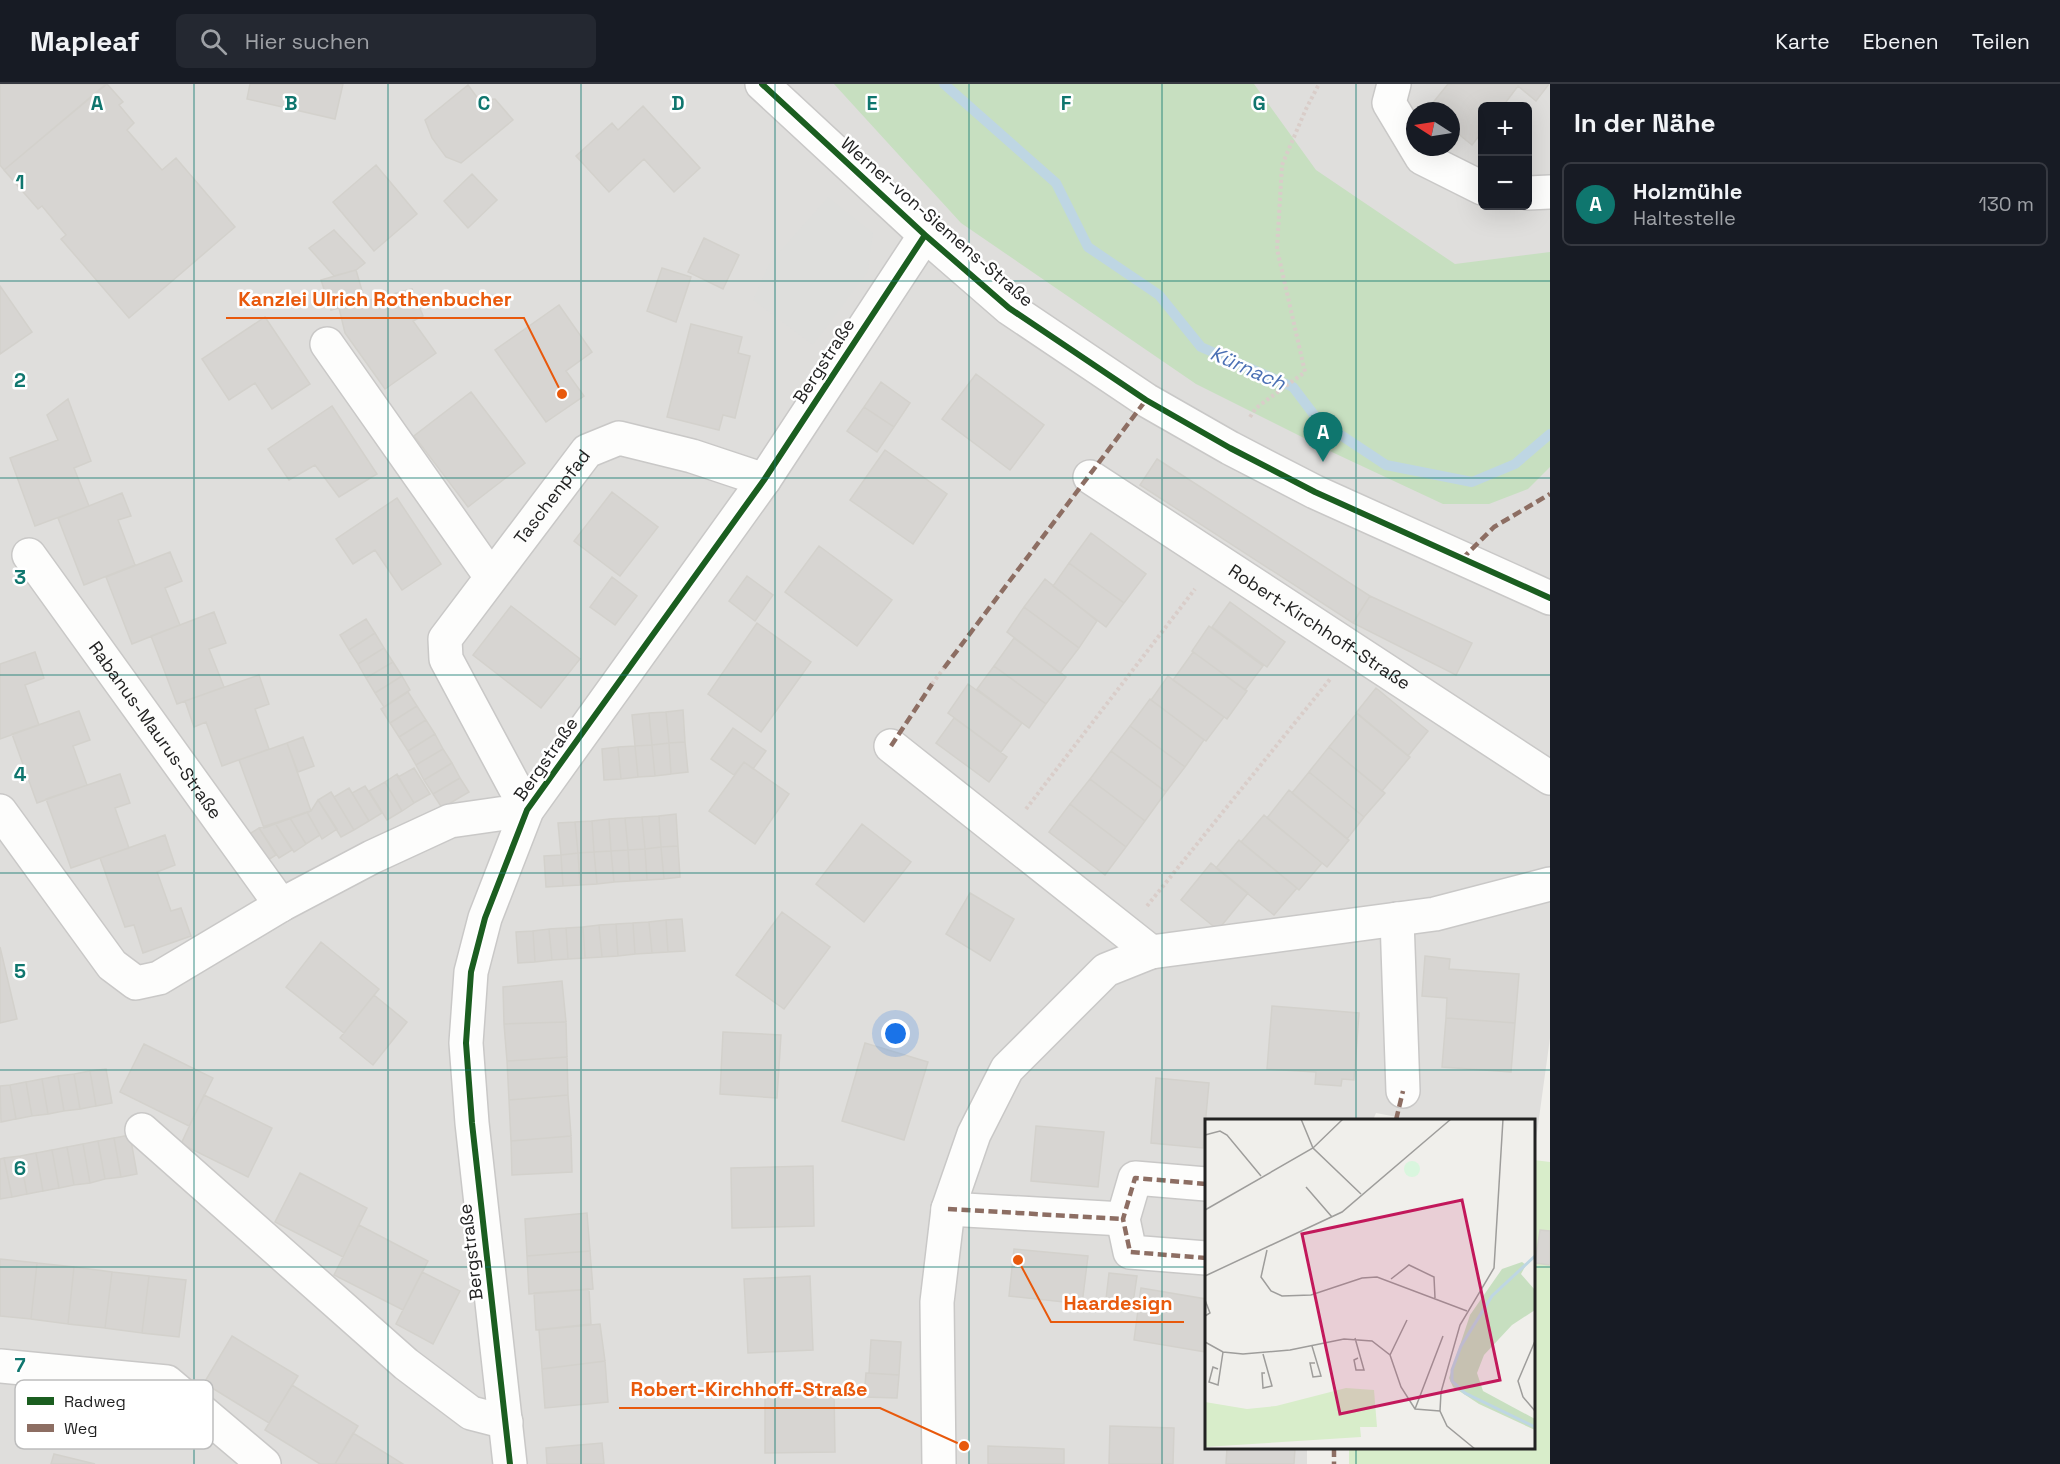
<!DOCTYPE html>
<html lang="de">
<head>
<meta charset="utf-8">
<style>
	:root { --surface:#171b24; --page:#242831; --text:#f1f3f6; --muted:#9ea1a6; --line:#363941; --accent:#0f766e }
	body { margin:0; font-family:"Space Grotesk",sans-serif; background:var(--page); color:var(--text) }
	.controls { position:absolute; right:18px; top:18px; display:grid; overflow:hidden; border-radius:9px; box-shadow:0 6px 24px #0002 }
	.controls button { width:54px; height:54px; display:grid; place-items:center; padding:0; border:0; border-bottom:2px solid var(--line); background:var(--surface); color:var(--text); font:30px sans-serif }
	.compass { position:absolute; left:1406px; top:18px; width:54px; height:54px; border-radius:50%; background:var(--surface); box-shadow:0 6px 24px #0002; rotate:282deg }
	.you { position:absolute; left:896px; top:950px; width:21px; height:21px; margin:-15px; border:4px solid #fff; border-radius:50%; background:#1a73e8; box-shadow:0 0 0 9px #1a73e833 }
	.badge { display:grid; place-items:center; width:39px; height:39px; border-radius:50%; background:var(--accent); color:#fff; font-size:20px; font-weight:700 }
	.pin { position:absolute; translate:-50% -50px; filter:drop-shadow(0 2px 3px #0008) }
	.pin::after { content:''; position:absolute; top:32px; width:21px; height:18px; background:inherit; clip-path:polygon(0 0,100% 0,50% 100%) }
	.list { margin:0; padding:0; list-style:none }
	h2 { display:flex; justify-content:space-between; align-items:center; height:78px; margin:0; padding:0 24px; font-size:26px }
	h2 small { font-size:20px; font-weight:400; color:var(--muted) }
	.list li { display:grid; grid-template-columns:39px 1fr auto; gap:18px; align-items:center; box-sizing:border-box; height:84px; margin:0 12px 12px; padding:0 12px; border:2px solid var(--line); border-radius:9px }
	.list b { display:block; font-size:22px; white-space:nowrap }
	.list p { margin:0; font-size:20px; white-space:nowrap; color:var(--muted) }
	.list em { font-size:20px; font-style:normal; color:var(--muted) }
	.icon { flex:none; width:33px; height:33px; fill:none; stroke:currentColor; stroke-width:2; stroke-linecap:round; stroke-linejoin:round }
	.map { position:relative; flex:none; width:1550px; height:1380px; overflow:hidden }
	header { display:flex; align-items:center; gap:36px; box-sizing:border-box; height:84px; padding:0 30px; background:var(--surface); border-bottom:2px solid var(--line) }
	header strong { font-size:28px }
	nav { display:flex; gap:33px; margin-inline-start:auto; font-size:21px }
	.search { width:420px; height:54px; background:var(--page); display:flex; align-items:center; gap:15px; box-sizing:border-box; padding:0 21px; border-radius:9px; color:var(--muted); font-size:22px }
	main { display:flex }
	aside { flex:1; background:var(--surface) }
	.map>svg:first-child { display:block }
	.residential { fill:#dfdedc; fill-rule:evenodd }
	.religious { fill:#dededc }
	.grass { fill:#d8edca }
	.forest { fill:#c7dfc0 }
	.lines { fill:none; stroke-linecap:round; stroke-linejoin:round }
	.stream { stroke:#bed6e3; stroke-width:10 }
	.building { fill:#d7d5d2; stroke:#d3d1cc; stroke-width:1.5 }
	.minor-casing { stroke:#c9c8c7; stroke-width:36 }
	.path { stroke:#d9cdc9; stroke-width:4; stroke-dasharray:3 3; stroke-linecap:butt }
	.minor { stroke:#fdfdfc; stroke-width:33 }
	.quiet { stroke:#8d6e63; stroke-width:4.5; stroke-dasharray:9 4.5; stroke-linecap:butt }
	.cycleway-casing { stroke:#fff; stroke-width:10 }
	.cycleway { stroke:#1b5e20; stroke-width:6 }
	.grid { fill:none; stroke:#0f766e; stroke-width:1.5; stroke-opacity:0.55 }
	.labels { text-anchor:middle; stroke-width:5; stroke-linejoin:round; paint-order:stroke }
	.street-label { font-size:18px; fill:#222; stroke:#fff }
	.water-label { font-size:20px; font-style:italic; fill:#4b70b4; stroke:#fff }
	.inset-river { fill:none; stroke:#bed6e3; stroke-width:3 }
	.inset-road { fill:none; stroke:#9e9d9b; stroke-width:1.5 }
	.view { fill:#c2185b; fill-opacity:0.15; stroke:#c2185b; stroke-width:3 }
	.inset-edge { fill:none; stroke:#222; stroke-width:3 }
	.key { fill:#fff; stroke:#bdbdbd; stroke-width:1.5 }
	.key-label { font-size:16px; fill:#222 }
	.grid-label { font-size:20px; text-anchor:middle; font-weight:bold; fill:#0f766e; stroke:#fff; stroke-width:5; stroke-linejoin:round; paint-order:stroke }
	.leader { fill:none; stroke:#e8590c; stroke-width:2 }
	.callout-dot { fill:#e8590c; stroke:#fff; stroke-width:2 }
	.callout-label { font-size:20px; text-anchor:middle; font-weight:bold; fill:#e8590c; stroke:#fff; stroke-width:5; stroke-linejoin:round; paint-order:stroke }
</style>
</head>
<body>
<header>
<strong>Mapleaf</strong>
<div class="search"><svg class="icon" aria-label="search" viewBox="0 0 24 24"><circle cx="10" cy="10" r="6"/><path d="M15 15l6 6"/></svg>Hier suchen</div>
<nav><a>Karte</a><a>Ebenen</a><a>Teilen</a></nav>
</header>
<main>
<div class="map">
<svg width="1550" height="1380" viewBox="0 0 1550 1380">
	<rect width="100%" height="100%" fill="#f0efeb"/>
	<path class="residential" d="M0,0H1550V954L1535,1063L1534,1036H1413L1376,1029L1373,1036H1206V1364H1307V1380H0ZM1482,22H1528V122H1482ZM1415,27H1451V63H1415Z"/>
	<path class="religious" d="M828,113L873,149L868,188L813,261L753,216L769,180Z"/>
	<path class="grass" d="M1534,1076L1550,1078V1380H1349V1364H1534Z"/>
	<path class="forest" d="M834,0H1254L1316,86L1455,180L1550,168V383L1528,405L1489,420H1443L1334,369L1196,300L961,139Z"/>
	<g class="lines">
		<path class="stream" d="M944,0L1056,99L1088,163L1159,211L1201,263L1293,303L1318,336L1386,381L1472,398L1515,380L1550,350"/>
	</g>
	<path class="building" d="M0,0H106L4,86L0,81Z
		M107,0L123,18L119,21L134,39L127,46L162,86L176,74L235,143L129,234L61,155L66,151L42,122L38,125L4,86Z
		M250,0H343L335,35L247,15Z
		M1448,0H1549L1536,17L1518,2L1503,22H1482V48L1472,61L1451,44V27L1427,26Z
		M468,1L479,16L495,15L513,36L461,79L446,73L432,54L425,36Z
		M643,22L700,84L674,108L644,75L609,108L576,72L612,39L618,46Z
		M376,81L417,130L374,167L333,118Z
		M472,90L497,116L468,144L444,117Z
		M334,146L365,179L356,186L334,192L309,164Z
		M704,154L739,171L723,205L688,188Z
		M662,184L691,193L676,238L647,227Z
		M356,186L365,217L331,226L321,196Z
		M0,202L32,248L0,270Z
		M412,205L423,232L413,237L436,269L385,305L345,249L339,224Z
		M559,221L592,268L566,287L584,312L546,338L495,266Z
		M265,233L310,300L272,325L255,299L229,316L202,275Z
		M691,240L742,253L738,269L750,272L735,334L723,331L719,346L667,333Z
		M976,290L1044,341L1010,386L942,335Z
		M881,298L910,319L894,343L864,323Z
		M471,308L525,379L468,423L414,352Z
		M68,315L91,377L74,384L89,422L35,442L10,374L58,356L47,331Z
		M332,322L377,390L339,413L315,381L289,396L268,365Z
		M864,323L894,343L877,368L847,347Z
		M885,366L947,410L913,460L850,416Z
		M1157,375L1370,512L1353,539L1140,401Z
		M612,408L658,443L620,492L574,457Z
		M122,409L131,432L118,436L135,481L84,501L58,434Z
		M397,414L441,480L402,506L375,466L353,480L336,455Z
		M1091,449L1146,490L1124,519L1069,479Z
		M819,462L892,516L857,562L785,508Z
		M170,468L182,497L165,504L180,541L132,560L106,493Z
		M1069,479L1124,519L1106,543L1053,502Z
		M747,492L773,511L755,537L729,517Z
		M612,493L637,512L615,541L590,523Z
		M1045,495L1097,537L1079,564L1024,523Z
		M1370,512L1472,559L1456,591L1353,539Z
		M1230,518L1285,558L1267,583L1212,543Z
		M511,522L580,575L541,624L473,571Z
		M1024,523L1079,564L1060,589L1007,548Z
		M214,528L226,559L209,565L224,603L177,620L151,552Z
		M366,535L375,549L349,566L340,551Z
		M757,539L811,578L761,648L708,610Z
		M1209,542L1263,582L1245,606L1192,567Z
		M375,549L384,564L358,580L349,566Z
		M1014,554L1066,593L1046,620L994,582Z
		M384,564L393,578L366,594L358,580Z
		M35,568L44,594L25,601L39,641L0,655V580Z
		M1193,568L1247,607L1227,635L1173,596Z
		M393,578L402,592L375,609L366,594Z
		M994,582L1046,620L1029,644L977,605Z
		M259,591L269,620L255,625L269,665L222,682L206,638L194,643L185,617Z
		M402,592L410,606L384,623L375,609Z
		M1168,592L1224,633L1206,657L1151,616Z
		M968,600L1022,639L1001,668L948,629Z
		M1376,604L1428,647L1408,672L1356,629Z
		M408,608L417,622L390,639L381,625Z
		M1150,615L1204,656L1185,683L1130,642Z
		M417,622L426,636L399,653L390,639Z
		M683,626L685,658L669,659L666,628Z
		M79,627L90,656L73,662L87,701L37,719L12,650Z
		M666,628L669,659L652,661L649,629Z
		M649,629L652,661L635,662L632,631Z
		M1357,629L1410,673L1382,707L1329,663Z
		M954,634L1007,673L989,698L936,659Z
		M426,636L435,650L408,667L399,653Z
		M1130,642L1185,683L1166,708L1111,667Z
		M733,644L766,667L753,685L744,678L734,691L711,675Z
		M435,650L443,665L416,681L408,667Z
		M303,653L314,682L298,688L287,659Z
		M685,658L688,688L671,690L669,659Z
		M287,659L311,727L264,744L239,676Z
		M669,659L671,690L655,692L652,661Z
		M652,661L655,692L638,693L635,662Z
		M635,662L638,693L621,695L618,663Z
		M618,663L621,695L604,696L602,665Z
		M1329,663L1385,709L1364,733L1309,688Z
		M443,665L452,679L424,696L416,681Z
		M1111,667L1166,708L1145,737L1090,695Z
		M744,678L789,710L755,760L709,727Z
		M452,679L460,694L433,710L424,696Z
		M414,684L430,710L414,719L398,693Z
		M1309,688L1364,733L1347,755L1292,709Z
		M120,690L130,719L115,724L129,764L71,784L46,715Z
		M397,690L414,719L402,727L385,698Z
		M460,694L469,708L442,724L433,710Z
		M1090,695L1145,737L1126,763L1070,720Z
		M385,698L402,727L387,736L369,707Z
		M365,702L382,729L369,737L352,709Z
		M349,704L369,737L354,746L334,713Z
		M1289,706L1349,756L1327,783L1267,734Z
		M331,708L354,746L341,753L318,716Z
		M318,716L337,745L322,755L307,728L311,727Z
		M1070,720L1126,763L1105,791L1049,748Z
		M307,728L320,751L306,760L290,734Z
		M676,730L678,762L661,763L659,732Z
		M1264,731L1322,779L1299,806L1241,758Z
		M659,732L661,763L645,765L642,733Z
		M642,733L645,765L628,766L625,734Z
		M290,734L306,760L294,768L275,739Z
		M625,734L628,766L611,767L609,735Z
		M609,735L611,767L594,768L592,737Z
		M592,737L594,768L578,769L575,738Z
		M575,738L578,769L561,771L558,739Z
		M275,739L292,766L279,774L259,744Z
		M862,740L911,778L864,838L816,800Z
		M259,744L276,771L260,781L243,754Z
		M165,751L175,781L157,788L171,827L181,824L191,852L143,869L134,841L125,843L100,774Z
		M1239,756L1297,804L1274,831L1216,784Z
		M678,762L680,793L664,795L661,763Z
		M661,763L664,795L647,796L645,765Z
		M645,765L647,796L630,797L628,766Z
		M628,766L630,797L614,798L611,767Z
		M611,767L614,798L597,800L594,768Z
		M594,768L597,800L580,801L578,769Z
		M578,769L580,801L563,802L561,771Z
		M561,771L563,802L546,803L544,772Z
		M1211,779L1248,809L1218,846L1181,816Z
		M970,809L1014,835L990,877L946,850Z
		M782,828L830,863L784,925L736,891Z
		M682,835L685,867L668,868L666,836Z
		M666,836L668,868L652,869L649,838Z
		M649,838L652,869L635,870L633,839Z
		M633,839L635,870L618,872L616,840Z
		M616,840L618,872L602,873L599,841Z
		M599,841L602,873L585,874L583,843Z
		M583,843L585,874L568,875L566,844Z
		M566,844L568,875L552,876L549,845Z
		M549,845L552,876L535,878L533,847Z
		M533,847L535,878L518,879L516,848Z
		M321,858L379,905L344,949L286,903Z
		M0,863L17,935L0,939Z
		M1425,872L1450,875L1449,885L1519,890L1515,939L1446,934L1447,914L1422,912Z
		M562,897L566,938L504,940L503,903Z
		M374,911L407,938L373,981L340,954Z
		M1272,922L1359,929L1354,996L1342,995L1341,1002L1315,1000L1316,988L1267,985Z
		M1446,934L1515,939L1511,988L1442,983Z
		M566,938L567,973L507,977L504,940Z
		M723,948L781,951L777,1014L720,1010Z
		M865,959L928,978L904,1056L842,1037Z
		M144,960L213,994L189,1042L120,1008Z
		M567,973L568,1011L509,1016L507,977Z
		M106,985L112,1019L96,1022L90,987Z
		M90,987L96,1022L80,1025L74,990Z
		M74,990L80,1025L64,1027L58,992Z
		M58,992L64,1027L48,1030L42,995Z
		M1156,994L1209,999L1203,1064L1151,1059Z
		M42,995L48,1030L32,1032L26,998Z
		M26,998L32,1032L16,1035L10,1001Z
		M10,1001L16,1035L1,1038L0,1002Z
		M204,1011L272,1044L248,1093L181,1060Z
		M568,1011L571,1052L511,1057L509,1016Z
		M1036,1042L1104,1048L1098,1103L1031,1097Z
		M130,1051L137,1090L121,1093L114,1054Z
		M571,1052L572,1088L512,1091L511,1057Z
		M114,1054L121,1093L105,1095L98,1057Z
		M98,1057L105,1095L90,1099L83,1060Z
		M83,1060L90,1099L74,1101L67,1063Z
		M67,1063L74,1101L59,1104L52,1066Z
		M52,1066L59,1104L43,1107L36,1069Z
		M36,1069L43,1107L27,1110L20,1072Z
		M20,1072L27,1110L12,1113L4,1074Z
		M4,1074L12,1113L0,1115V1075Z
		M813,1082L814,1142L732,1144L731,1084Z
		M300,1089L367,1124L343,1173L275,1138Z
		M587,1129L590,1167L527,1172L525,1135Z
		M359,1141L428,1177L403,1226L334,1191Z
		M1540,1146L1550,1147V1181L1535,1179Z
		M1014,1165L1088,1172L1082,1220L1009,1212Z
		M590,1167L593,1205L529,1210L527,1172Z
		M0,1175L37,1179L31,1235L0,1232Z
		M37,1179L74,1183L68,1240L31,1235Z
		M74,1183L112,1188L105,1244L68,1240Z
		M112,1188L149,1192L142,1249L105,1244Z
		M422,1188L460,1207L433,1260L396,1240Z
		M1109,1189L1137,1192L1133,1219L1106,1215Z
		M149,1192L186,1196L179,1253L142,1249Z
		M810,1192L813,1266L748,1269L744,1195Z
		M1141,1204L1206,1215V1268L1134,1256Z
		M589,1205L591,1240L536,1246L534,1209Z
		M600,1240L605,1277L542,1285L539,1246Z
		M232,1252L298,1292L269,1339L204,1299Z
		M871,1256L901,1258L899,1291L869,1289Z
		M605,1277L608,1318L545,1324L542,1285Z
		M866,1289L899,1291L897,1314L864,1313Z
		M292,1301L358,1342L335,1380H320L265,1346Z
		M765,1305H834L835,1368L765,1369Z
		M1110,1342L1174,1344L1173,1380H1109Z
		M353,1349L403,1380H335Z
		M602,1359L604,1380H547L546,1364Z
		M988,1362L1064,1365V1380H988Z
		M1227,1364H1295L1294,1380H1226Z
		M54,1370L95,1380H51Z"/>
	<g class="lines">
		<defs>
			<g id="minor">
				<path d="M762,0L925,151L1009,224L1146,316L1230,364L1315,408L1550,514"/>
				<path d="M1394,0L1389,19L1422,74L1482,104"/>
				<path d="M1528,109L1550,108"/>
				<path d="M327,260L491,493"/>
				<path id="s1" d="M1090,393L1550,694"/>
				<path id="s2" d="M29,471L281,821"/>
				<path d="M891,662L1151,868"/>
				<path id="s3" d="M0,727L112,881L136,899L159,894L281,821L372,773L450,737L527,726L446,575L445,555L587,367L619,354L692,372L764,396"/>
				<path d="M1397,835L1403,1007"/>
				<path d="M142,1046L406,1280L471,1329L506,1338"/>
				<path d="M1206,1100L1135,1094L1123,1135L1130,1168L1206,1174"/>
				<path d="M948,1125L1123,1135"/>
				<path d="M0,1282L167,1298L264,1380"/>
				<path d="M510,1380L472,1039L466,959L471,888L485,834L527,726L764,396L925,151"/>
				<path d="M939,1380L937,1218L948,1125L974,1050L1007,985L1106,886L1151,868L1435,830L1550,800"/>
			</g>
		</defs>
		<use href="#minor" class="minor-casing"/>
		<path class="path" d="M1250,333L1256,324L1305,288L1277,165L1282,81L1306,25L1319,0
			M932,600L944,584
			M1026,725L1195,505
			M1147,822L1331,594"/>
		<use href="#minor" class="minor"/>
		<path class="quiet" d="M1462,475L1494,443L1550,410
			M944,584L1146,316
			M891,662L932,600
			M1396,1036L1403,1007
			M1206,1100L1135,1094L1123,1135L1130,1168L1206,1174
			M948,1125L1123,1135
			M1334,1364V1380"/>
		<defs>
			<path id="cycleway" d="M762,0L925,151L1009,224L1146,316L1230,364L1315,408L1550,514
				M510,1380L472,1039L466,959L471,888L485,834L527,726L764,396L925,151"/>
		</defs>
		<use href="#cycleway" class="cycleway-casing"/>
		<use href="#cycleway" class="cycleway"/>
	</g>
	<path class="grid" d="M194,0V1380M388,0V1380M581,0V1380M775,0V1380M969,0V1380M1162,0V1380M1356,0V1036M0,197H1550M0,394H1550M0,591H1550M0,789H1550M0,986H1550M0,1183H1206M1534,1183H1550M1356,1364V1380"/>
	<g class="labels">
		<g class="street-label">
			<text transform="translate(937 138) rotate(41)" y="6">Werner-von-Siemens-Straße</text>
			<text transform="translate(824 277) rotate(-57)" y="6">Bergstraße</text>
			<text dy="6" stroke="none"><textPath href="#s3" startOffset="1022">Taschenpfad</textPath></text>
			<text dy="6" stroke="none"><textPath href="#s1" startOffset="274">Robert-Kirchhoff-Straße</textPath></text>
			<text dy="6" stroke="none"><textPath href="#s2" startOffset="216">Rabanus-Maurus-Straße</textPath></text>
			<text transform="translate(546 675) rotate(-55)" y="6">Bergstraße</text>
			<text transform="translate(471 1168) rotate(-97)" y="6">Bergstraße</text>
		</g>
		<g class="water-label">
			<text transform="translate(1248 284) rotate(24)" y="7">Kürnach</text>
		</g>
	</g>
	<g transform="translate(1205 1035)">
		<rect width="330" height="330" fill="#f0efeb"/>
		<path d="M141,269L169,271L172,308H155L156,318L0,328V283L42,290L71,287Z" fill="#d8edca"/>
		<path d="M317,143L321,146L316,155L330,171V191L307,206L279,236L272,254L278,272L330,300V311L274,285L248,268L244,259L265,196L297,150Z" fill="#c7dfc0"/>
		<path d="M199 50a8 8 0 1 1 16 0a8 8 0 1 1-16 0Z" fill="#d9f6de"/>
		<path class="inset-river" d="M330,137L287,177L256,227L247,251V262L260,274L330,308"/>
		<path class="inset-road" d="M96,0L108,29L156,75M0,16L15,12L22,16L56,57M101,68L127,98M0,91L108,29L138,0M62,131L56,158L66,172L77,177L106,176L157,159L172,158L262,192M0,157L137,93L246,0M186,160L204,146L229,158L230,179M0,181L5,194L0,197M150,219L159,251H151L149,241L153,239M330,222L313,262L318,278L330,292M0,223L18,233L38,235L85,231L139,220L167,222L185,236L196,268L210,290L235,292M107,227L116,257L108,258L105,244H110M58,235L67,267L58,269L57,254H60M185,236L202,201M13,250L8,248L4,263L13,266L18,233M210,290L238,217M270,330L242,307L235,292L236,273L255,206L289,149L298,0"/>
		<path class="view" d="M257,81L295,261L135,295L97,115Z"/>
		<rect width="330" height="330" class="inset-edge"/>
	</g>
	<rect x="15" y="1296" width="198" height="69" rx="9" class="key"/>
	<rect x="27" y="1313" width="27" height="8" fill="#1b5e20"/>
	<rect x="27" y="1340" width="27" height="8" fill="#8d6e63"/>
	<g class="key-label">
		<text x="64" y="1323">Radweg</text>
		<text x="64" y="1350">Weg</text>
	</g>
	<g class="grid-label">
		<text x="97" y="26">A</text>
		<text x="291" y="26">B</text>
		<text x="484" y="26">C</text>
		<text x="678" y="26">D</text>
		<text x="872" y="26">E</text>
		<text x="1066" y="26">F</text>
		<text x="1259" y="26">G</text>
		<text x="20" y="105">1</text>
		<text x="20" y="303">2</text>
		<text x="20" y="500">3</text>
		<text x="20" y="697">4</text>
		<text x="20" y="894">5</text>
		<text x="20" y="1091">6</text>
		<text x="20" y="1288">7</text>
	</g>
	<path class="leader" d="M562 310L524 234H226M1018 1176L1051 1238H1184M964 1362L880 1324H619"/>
	<g class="callout-dot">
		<circle cx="562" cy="310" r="6"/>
		<circle cx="1018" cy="1176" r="6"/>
		<circle cx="964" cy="1362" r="6"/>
	</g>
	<g class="callout-label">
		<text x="375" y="222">Kanzlei Ulrich Rothenbucher</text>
		<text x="1118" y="1226">Haardesign</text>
		<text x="749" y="1312">Robert-Kirchhoff-Straße</text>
	</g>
</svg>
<div class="controls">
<button>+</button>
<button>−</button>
</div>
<svg class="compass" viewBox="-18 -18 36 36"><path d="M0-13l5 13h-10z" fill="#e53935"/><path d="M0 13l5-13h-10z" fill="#9ea1a6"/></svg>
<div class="you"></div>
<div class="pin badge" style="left:1323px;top:378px">A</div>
</div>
<aside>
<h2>In der Nähe<small></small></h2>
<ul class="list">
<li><span class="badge">A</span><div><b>Holzmühle</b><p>Haltestelle</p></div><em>130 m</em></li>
</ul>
</aside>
</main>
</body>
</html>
